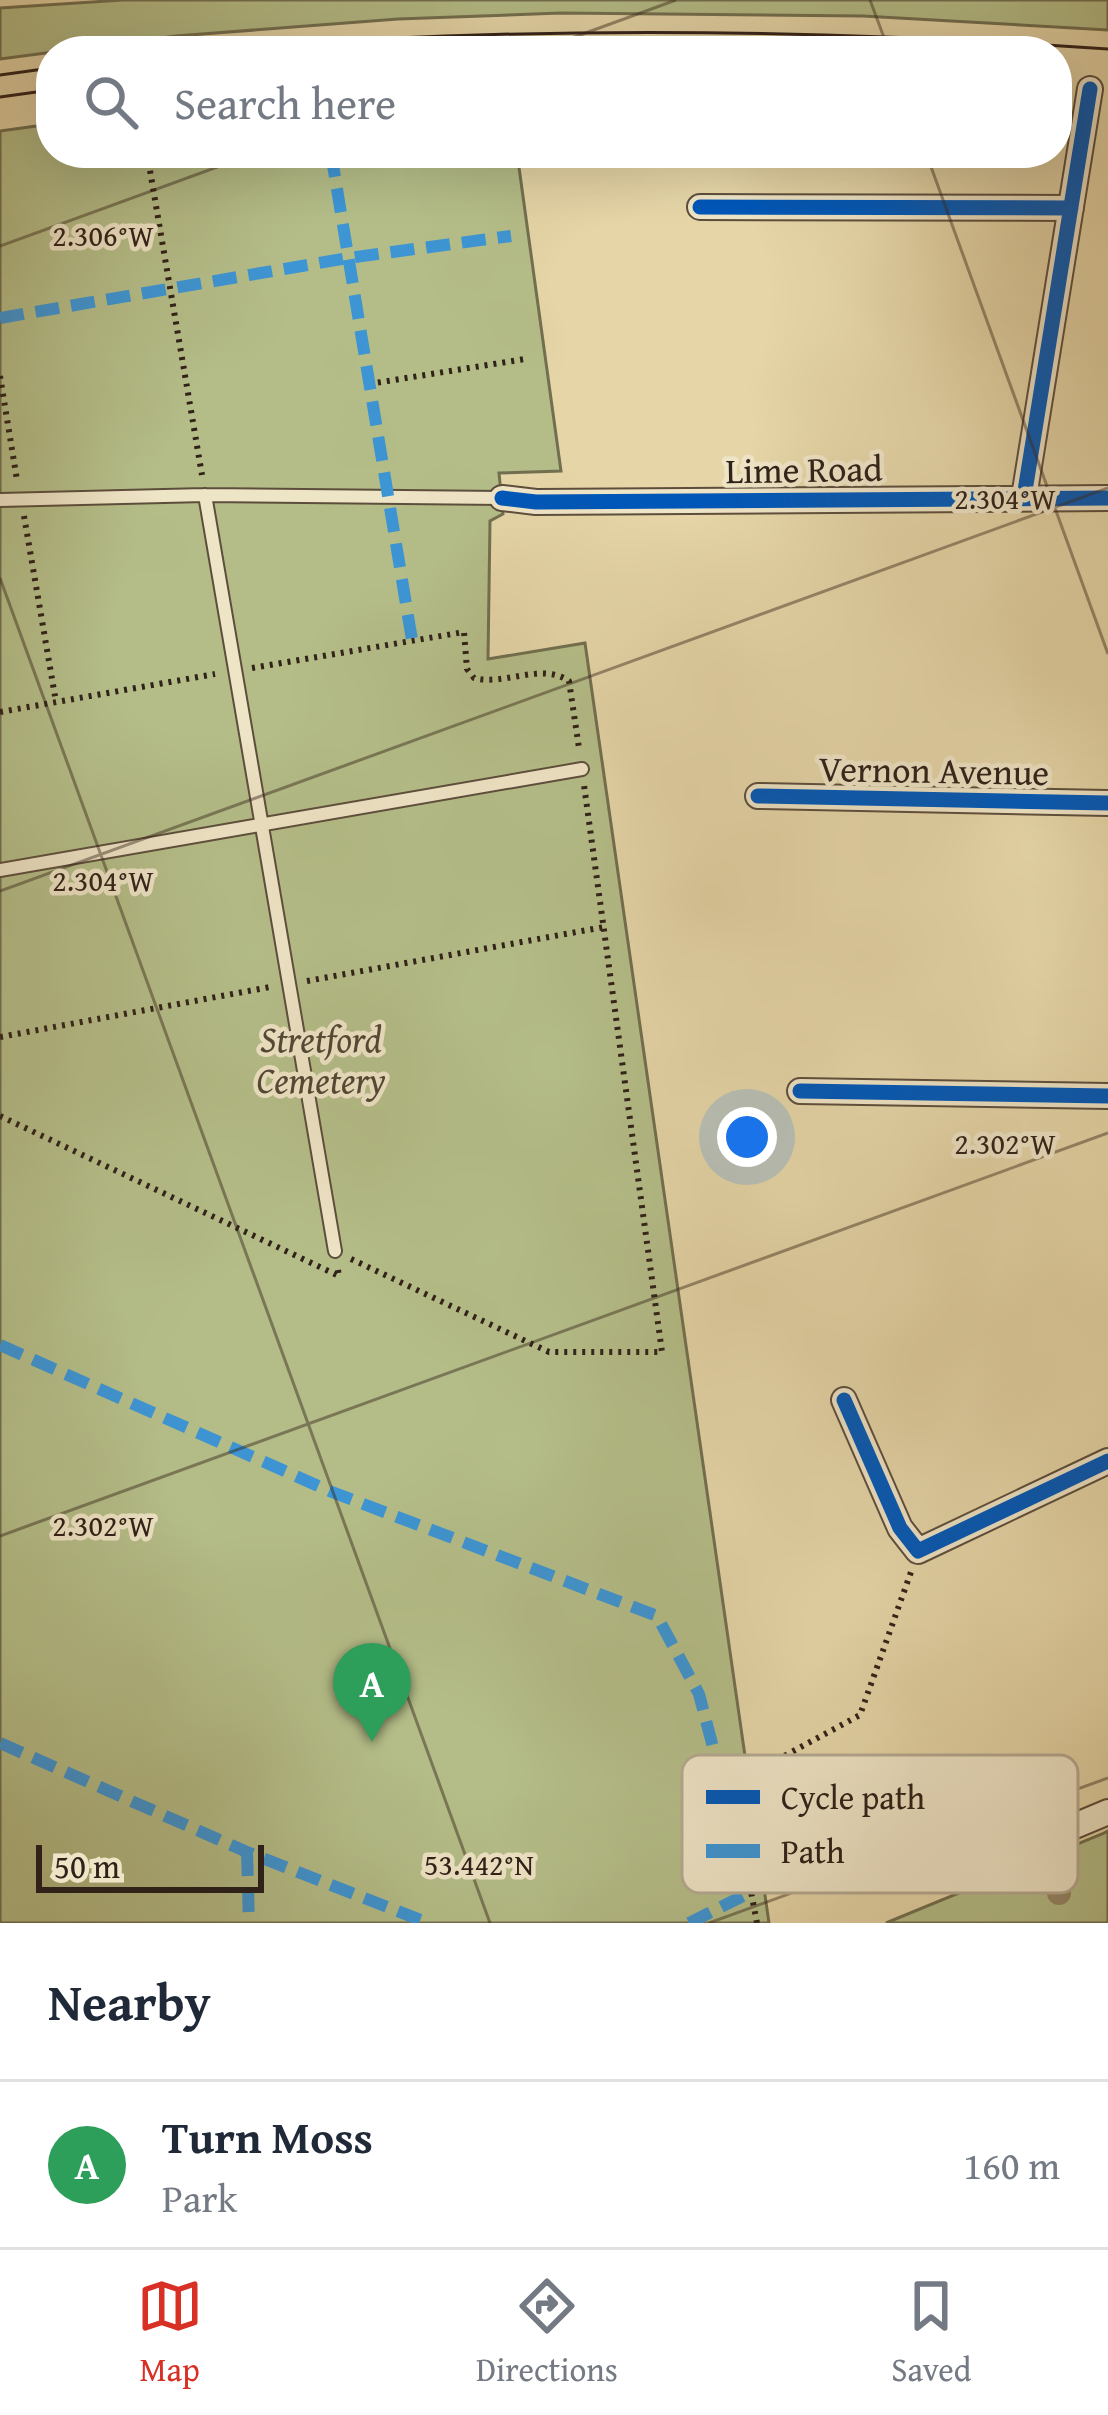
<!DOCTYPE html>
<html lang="en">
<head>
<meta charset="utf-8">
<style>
	:root { --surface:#fff; --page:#f6f6f7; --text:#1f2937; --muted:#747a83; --line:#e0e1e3; --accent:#d93025 }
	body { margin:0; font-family:"Gentium Book Plus",serif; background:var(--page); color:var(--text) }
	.scale { position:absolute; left:36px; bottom:30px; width:228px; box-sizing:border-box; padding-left:12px; border:6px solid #302119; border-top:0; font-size:33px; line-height:42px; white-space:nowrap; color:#302119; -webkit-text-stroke:9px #eee4c6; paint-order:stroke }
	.you { position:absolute; left:747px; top:1137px; width:42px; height:42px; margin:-30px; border:9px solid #fff; border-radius:50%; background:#1a73e8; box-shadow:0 0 0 18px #1a73e833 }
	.badge { display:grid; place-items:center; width:78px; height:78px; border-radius:50%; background:var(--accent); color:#fff; font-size:39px; font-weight:700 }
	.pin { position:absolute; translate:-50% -99px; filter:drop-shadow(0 3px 6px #0008) }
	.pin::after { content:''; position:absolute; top:63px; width:42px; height:36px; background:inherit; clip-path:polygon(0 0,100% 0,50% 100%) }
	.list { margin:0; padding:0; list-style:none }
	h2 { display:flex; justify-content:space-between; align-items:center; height:156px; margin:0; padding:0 48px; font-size:51px }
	h2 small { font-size:39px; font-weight:400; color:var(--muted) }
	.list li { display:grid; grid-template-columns:78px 1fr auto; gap:36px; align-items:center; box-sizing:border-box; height:168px; padding:0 48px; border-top:3px solid var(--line) }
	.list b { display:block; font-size:45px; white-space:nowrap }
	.list p { margin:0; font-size:39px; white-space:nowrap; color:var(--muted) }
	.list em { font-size:39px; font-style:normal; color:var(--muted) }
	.icon { flex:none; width:66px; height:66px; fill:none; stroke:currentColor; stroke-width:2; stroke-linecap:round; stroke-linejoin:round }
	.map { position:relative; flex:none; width:1108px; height:1923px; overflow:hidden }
	.search { position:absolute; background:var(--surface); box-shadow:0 12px 48px #0002; left:36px; right:36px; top:36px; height:132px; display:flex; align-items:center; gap:30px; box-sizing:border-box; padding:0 42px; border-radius:48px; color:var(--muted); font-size:45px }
	.sheet { height:324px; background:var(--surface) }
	nav { display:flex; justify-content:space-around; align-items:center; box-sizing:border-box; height:168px; border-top:3px solid var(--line); background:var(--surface); font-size:33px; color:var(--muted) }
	nav a { display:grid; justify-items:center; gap:6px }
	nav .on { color:var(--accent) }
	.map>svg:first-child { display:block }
	.green { fill:#b4bd88; stroke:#726f50; stroke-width:3 }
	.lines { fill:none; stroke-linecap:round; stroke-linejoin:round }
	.lane-casing { stroke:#5d4e3c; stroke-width:16 }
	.street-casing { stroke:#5d4e3c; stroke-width:28 }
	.path { stroke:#302119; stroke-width:6; stroke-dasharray:3 6; stroke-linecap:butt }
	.lane { stroke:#eee4c6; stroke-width:12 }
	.street { stroke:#eee4c6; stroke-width:24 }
	.tram { stroke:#302119; stroke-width:3 }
	.quiet { stroke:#3d95d4; stroke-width:12; stroke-dasharray:24 12; stroke-linecap:butt }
	.cycleway-casing { stroke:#eee4c6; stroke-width:22 }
	.cycleway { stroke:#0057b8; stroke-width:15 }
	.tree { fill:#948768 }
	.ticks { fill:none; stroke:#302119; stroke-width:3; stroke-opacity:0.45 }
	.labels { text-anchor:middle; stroke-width:9; stroke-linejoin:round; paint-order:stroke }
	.street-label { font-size:36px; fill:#302119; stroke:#eee4c6 }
	.park-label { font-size:36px; font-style:italic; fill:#514835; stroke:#eee4c6 }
	.key { fill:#eee4c6; stroke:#b5aa92; stroke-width:3 }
	.key-label { font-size:33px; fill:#302119 }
	.ticks-label { font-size:30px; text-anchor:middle; fill:#302119; stroke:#eee4c6; stroke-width:9; stroke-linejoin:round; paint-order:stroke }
</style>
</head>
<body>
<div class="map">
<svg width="1108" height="1923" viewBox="0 0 1108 1923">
	<rect width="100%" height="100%" fill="#e5d5a7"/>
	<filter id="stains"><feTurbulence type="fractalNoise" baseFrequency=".00167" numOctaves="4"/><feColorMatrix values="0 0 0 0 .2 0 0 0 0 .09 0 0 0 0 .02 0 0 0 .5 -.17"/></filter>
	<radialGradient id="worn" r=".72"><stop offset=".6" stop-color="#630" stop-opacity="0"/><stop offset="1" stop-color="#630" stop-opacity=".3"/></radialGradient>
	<path class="green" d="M123,0H1108V30L863,16L561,13L398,19L176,36L0,59V8Z
		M51,124V153H517L561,471L499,473L503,514L490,521L488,659L585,643L769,1923H0V131Z
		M1108,1831V1923H886L1102,1834Z"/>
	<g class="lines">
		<defs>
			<path id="lane" d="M205,495L335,1251
				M0,500L205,495L502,498
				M0,870L582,769"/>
			<path id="street" d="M700,207L1071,208
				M1024,497L1090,89
				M502,498L536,502L1108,498
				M758,796L1108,803
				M800,1091L1108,1096
				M844,1400L900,1528L918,1551L1108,1461
				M1019,1828L1027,1846L1108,1812"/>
		</defs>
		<use href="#lane" class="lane-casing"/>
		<use href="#street" class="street-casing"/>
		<path class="path" d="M147,153L202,475
			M0,376L17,480
			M369,384L525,359
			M24,516L56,702
			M252,668L464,632L467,669L474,678C506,686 540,662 569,681L579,748
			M0,712L215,674
			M307,981L604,927
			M0,1037L270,987
			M0,1116L339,1276L338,1270
			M351,1259L549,1352H662L584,785
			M757,1923L743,1850L775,1761L860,1715L911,1572"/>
		<use href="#lane" class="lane"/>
		<use href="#street" class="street"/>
		<path class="tram" d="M197,51C500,25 805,28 1108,49
			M0,75L51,68
			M0,97L51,90"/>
		<path class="quiet" d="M331,153L412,640
			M0,318L348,258L511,236
			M0,1345L332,1492L657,1616L699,1694L724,1789L751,1828
			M0,1743L247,1852L428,1923
			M247,1852L249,1923
			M689,1923L751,1892"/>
		<defs>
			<path id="cycleway" d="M700,207L1071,208
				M1024,497L1090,89
				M502,498L536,502L1108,498
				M758,796L1108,803
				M800,1091L1108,1096
				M844,1400L900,1528L918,1551L1108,1461"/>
		</defs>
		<use href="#cycleway" class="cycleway-casing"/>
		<use href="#cycleway" class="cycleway"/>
	</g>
	<circle class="tree" cx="1059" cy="1893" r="12"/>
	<path class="ticks" d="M870,0L889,51M536,51L676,0M926,153L1108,654M0,246L256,153M0,578L490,1923M0,891L1108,488M0,1536L1108,1133M709,1923L1108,1778"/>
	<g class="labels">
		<g class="street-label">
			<text transform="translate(804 469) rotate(-1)" y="13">Lime Road</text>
			<text transform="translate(934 770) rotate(1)" y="13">Vernon Avenue</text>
		</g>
		<g class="park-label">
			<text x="321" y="1052">Stretford<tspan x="321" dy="41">Cemetery</tspan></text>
		</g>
	</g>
	<rect x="682" y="1755" width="396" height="138" rx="18" class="key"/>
	<rect x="706" y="1790" width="54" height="14" fill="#0057b8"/>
	<rect x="706" y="1844" width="54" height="14" fill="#3d95d4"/>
	<g class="key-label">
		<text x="781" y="1809">Cycle path</text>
		<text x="781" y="1863">Path</text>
	</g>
	<g class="ticks-label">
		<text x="103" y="246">2.306°W</text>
		<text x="1005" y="509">2.304°W</text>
		<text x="103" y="891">2.304°W</text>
		<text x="1005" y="1154">2.302°W</text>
		<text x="103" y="1536">2.302°W</text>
		<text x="479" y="1875">53.442°N</text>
	</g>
	<rect width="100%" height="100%" filter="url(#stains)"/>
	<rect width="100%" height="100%" fill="url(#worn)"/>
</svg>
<div class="scale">50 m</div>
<div class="you"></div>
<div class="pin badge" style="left:372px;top:1742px;background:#2e9e5b">A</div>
<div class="search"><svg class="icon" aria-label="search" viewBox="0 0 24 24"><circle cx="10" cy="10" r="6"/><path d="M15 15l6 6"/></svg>Search here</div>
</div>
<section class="sheet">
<h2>Nearby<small></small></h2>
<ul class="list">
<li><span class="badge" style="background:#2e9e5b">A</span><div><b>Turn Moss</b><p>Park</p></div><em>160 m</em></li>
</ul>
</section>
<nav>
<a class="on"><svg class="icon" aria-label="map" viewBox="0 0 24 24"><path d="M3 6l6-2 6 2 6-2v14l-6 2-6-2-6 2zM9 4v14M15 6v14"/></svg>Map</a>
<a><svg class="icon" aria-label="directions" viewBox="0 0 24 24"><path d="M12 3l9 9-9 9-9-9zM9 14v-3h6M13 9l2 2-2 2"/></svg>Directions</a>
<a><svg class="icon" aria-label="saved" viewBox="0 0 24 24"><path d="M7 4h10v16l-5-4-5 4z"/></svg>Saved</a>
</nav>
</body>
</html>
